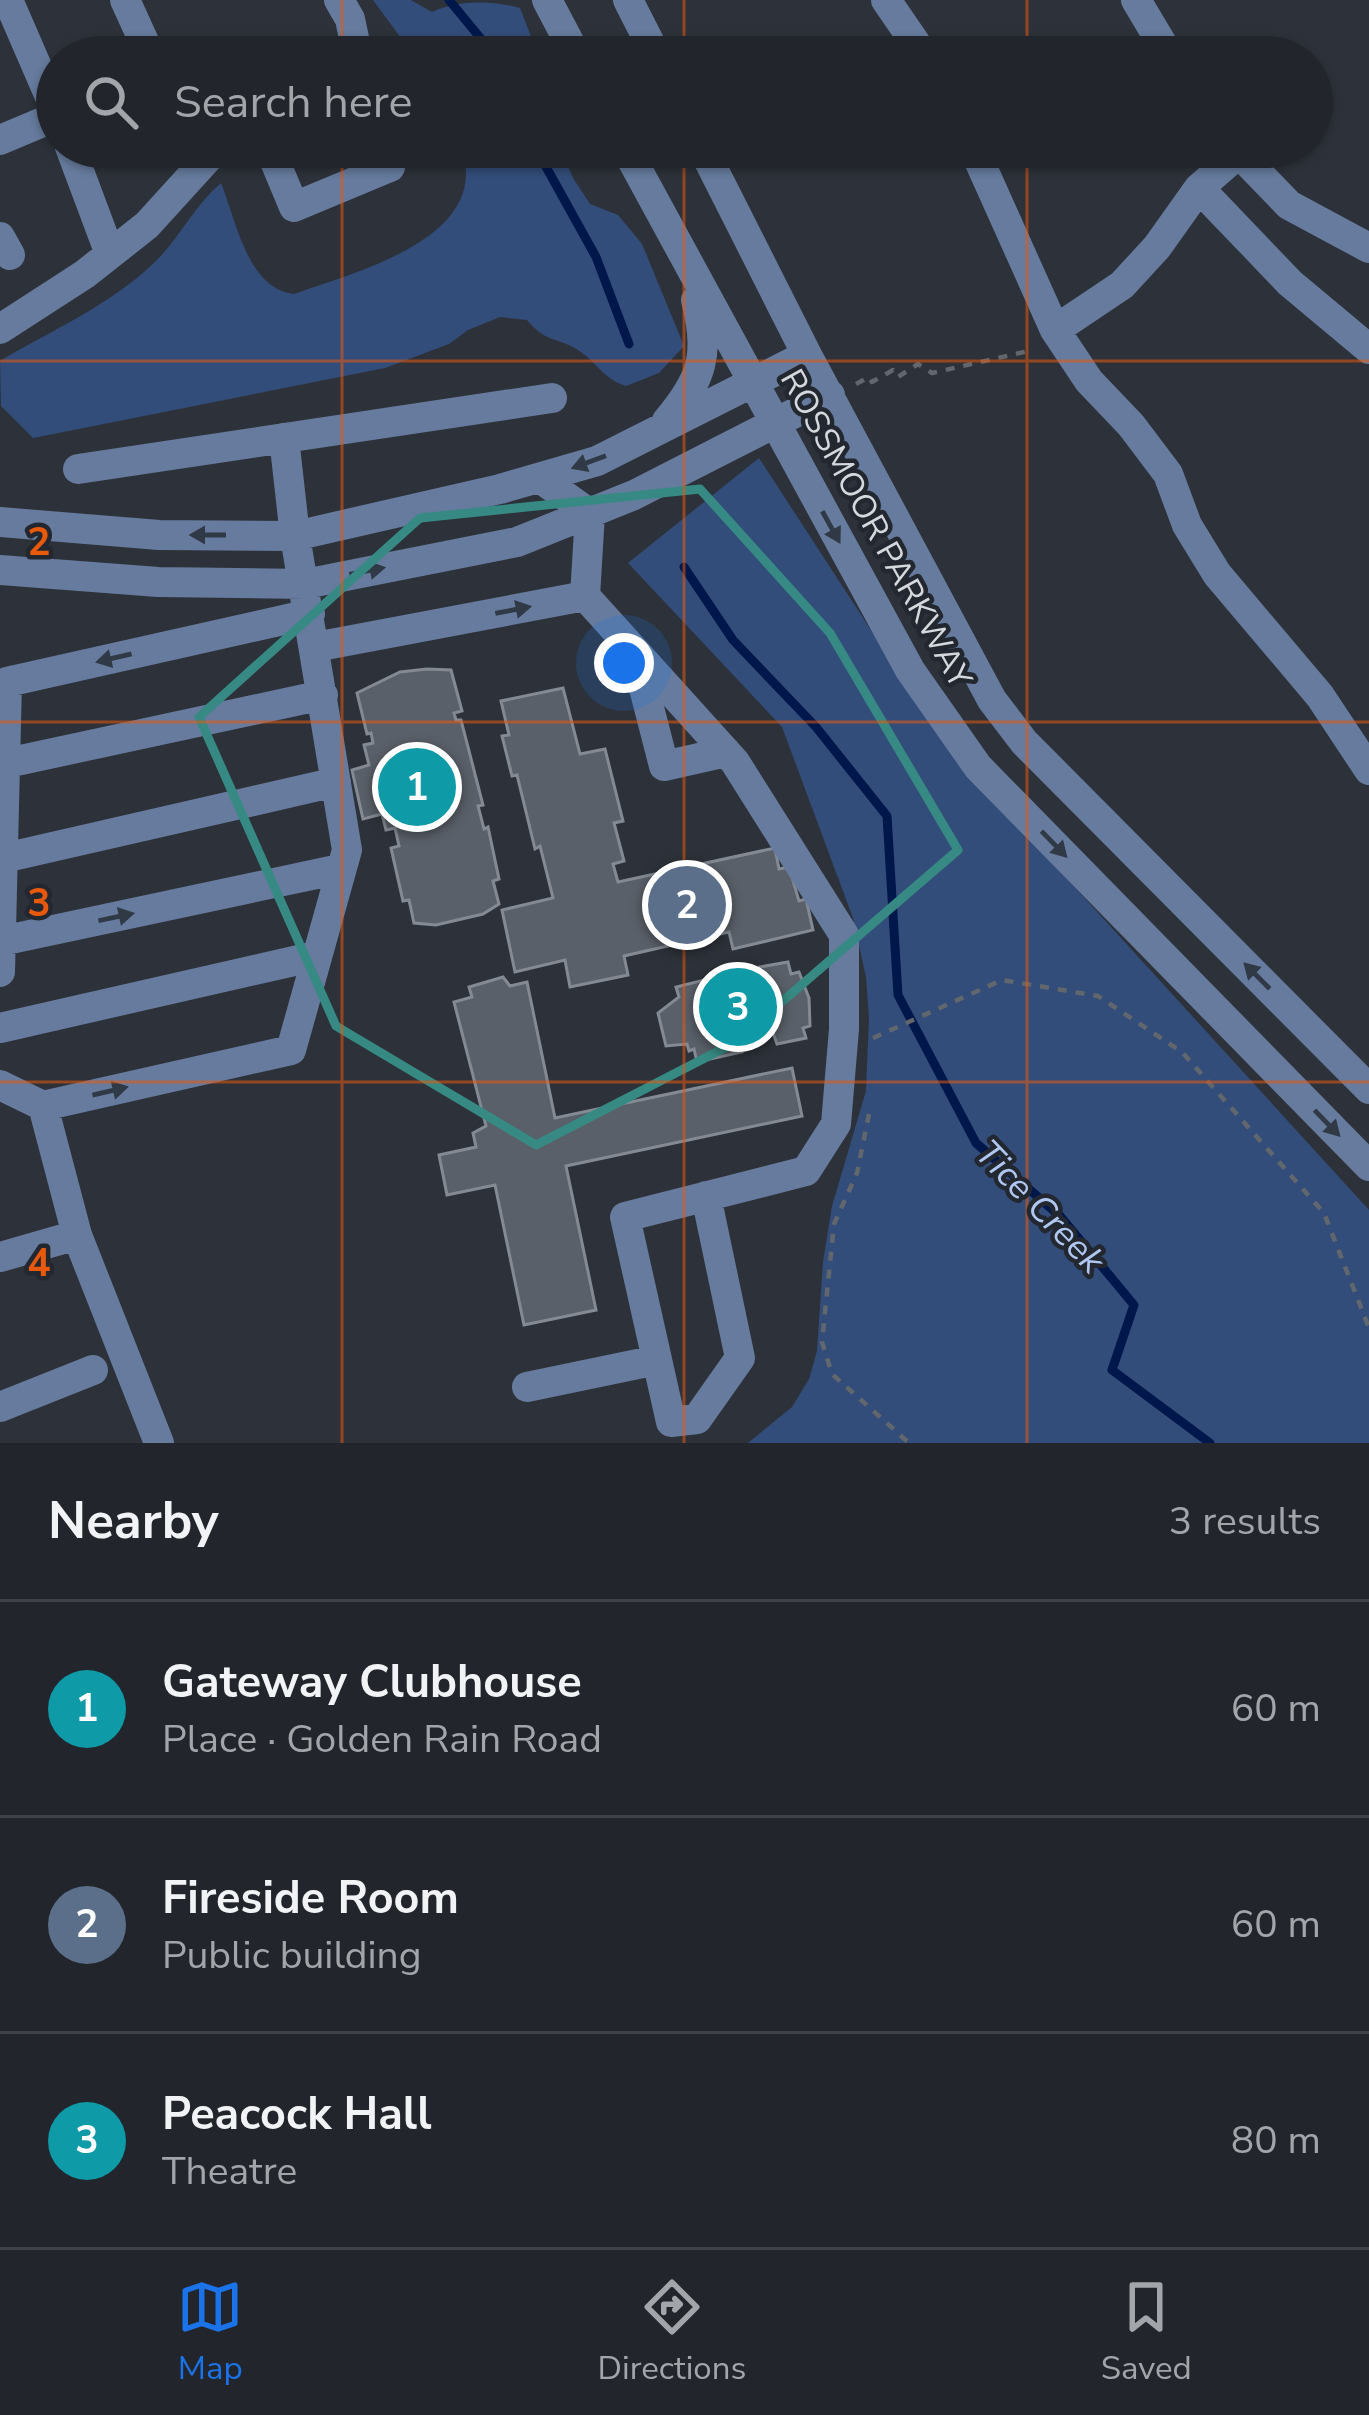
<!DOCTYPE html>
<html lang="en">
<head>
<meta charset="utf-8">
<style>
	:root { --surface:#22262c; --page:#2e3238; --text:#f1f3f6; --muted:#a2a5a9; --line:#3f4348; --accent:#1a73e8 }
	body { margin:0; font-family:"Nunito Sans",sans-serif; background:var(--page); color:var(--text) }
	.you { position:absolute; left:624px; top:663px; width:42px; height:42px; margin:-30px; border:9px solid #fff; border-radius:50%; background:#1a73e8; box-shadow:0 0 0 18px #1a73e833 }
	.badge { display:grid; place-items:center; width:78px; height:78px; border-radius:50%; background:var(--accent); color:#fff; font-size:39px; font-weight:700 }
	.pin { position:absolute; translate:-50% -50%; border:6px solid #fff; box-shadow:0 3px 12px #0006 }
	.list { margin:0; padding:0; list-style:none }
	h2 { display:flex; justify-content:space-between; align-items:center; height:156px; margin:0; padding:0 48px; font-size:51px }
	h2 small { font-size:39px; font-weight:400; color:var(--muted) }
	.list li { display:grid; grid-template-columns:78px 1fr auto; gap:36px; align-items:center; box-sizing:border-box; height:216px; padding:0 48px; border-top:3px solid var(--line) }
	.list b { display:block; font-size:45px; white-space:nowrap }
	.list p { margin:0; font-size:39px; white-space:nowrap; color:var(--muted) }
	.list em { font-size:39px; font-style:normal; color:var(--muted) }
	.icon { flex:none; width:66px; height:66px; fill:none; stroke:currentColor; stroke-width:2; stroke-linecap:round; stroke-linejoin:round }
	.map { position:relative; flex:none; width:1369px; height:1443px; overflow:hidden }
	.search { position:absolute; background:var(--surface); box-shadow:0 3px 9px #0004; left:36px; right:36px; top:36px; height:132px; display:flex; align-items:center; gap:30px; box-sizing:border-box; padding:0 42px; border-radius:66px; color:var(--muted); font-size:45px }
	.sheet { height:804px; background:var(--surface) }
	nav { display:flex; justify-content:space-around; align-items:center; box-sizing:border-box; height:168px; border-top:3px solid var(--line); background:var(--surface); font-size:33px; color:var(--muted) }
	nav a { display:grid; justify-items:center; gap:6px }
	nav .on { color:var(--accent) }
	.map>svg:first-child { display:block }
	.green { fill:#334d7a }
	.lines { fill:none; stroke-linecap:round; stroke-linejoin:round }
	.stream { stroke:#00174c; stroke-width:9 }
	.building { fill:#5a6069; stroke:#848a93; stroke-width:3 }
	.path { stroke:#62676e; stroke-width:4.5; stroke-dasharray:9 9; stroke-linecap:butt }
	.minor { stroke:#667b9d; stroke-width:30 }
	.oneway { fill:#303946 }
	.marked { fill:none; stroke:#378a84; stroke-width:9; stroke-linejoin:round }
	.grid { fill:none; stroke:#e8590c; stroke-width:3; stroke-opacity:0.55 }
	.labels { text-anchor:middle; stroke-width:9; stroke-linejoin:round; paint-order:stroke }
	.street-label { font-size:33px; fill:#d5d8dd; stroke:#232830 }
	.water-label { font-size:36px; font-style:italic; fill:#b0c8f1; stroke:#232830 }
	.grid-label { font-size:39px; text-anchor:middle; font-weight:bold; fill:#e8590c; stroke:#232830; stroke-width:9; stroke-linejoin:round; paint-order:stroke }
</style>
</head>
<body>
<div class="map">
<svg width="1369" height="1443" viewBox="0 0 1369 1443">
	<rect width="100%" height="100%" fill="#2d323a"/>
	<path class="green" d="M373,0H411L432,12C457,0 492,0 520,8L539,57H415Z
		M461,147H560L573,178L590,204L618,215L642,244L684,346L659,373L626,386C603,379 596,361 578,350C555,336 546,343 527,320L500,317L468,330L449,344L385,368L33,438L1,406L0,361C52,330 111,305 156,261C180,237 195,205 221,183C236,220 248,290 294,294C355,272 494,238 461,147Z
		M759,458L947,747L1369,1210V1443H748L792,1407L809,1379L817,1351L823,1262L832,1206L866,1091L869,1018L866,977L853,918L782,727L628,563Z"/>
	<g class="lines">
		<path class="stream" d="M449,0L496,57
			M535,147L596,257L629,344
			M684,567L733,640L816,727L887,816L898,995L976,1143L1061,1217L1134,1305L1112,1370L1210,1443"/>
	</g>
	<path class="building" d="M427,669L451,670L462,711L454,713L456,720H461L483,805L478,806L484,829L488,827L499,879L493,881L499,904L483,914L436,925L414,923L409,900L403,901L391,848L399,846L395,828L386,830L382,814L363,819L352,770L369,765L364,745L373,743L371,733L367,734L357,693L400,672Z
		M563,688L580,754L605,749L623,821L614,823L624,861L613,864L618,882L775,848L779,869L789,867L799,901L806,899L813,930L733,949L729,932L624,956L628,975L570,987L565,960L515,972L502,910L553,898L540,846L535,849L517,775L512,776L502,736L509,735L501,701Z
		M788,962L791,974L799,972L809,998L810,1026L803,1028L806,1038L777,1044L773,1033L739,1041L742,1052L697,1062L694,1049L689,1051L687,1044L666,1046L658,1013L679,997L676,987L724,975L726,987L763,979L760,967Z
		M503,977L510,986L527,982L555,1118L792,1068L802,1116L566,1166L596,1310L524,1325L495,1185L447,1195L439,1155L476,1147L473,1133L486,1126L454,1002L472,997L469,987Z"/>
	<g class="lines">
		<path class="path" d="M856,384L869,377L872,382L893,370L898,377L918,364L932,373L1033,350
			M873,1038L1002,980L1098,996L1182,1052L1324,1213L1369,1328
			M869,1114L857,1173L834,1224L822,1342L832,1374L909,1443"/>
		<path class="minor" d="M8,0L57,113
			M125,0L151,57
			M339,0L350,19L358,57
			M547,0L577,57
			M628,0L657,57
			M886,0L925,57
			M1136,0L1170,57
			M0,140L57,116
			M70,147L110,254
			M269,147L294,207L390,167L382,147
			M625,147L910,670L978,767L1369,1166
			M702,147L807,355L992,700L1024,742L1369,1089
			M973,147L1055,330L1089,381L1131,425L1168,474L1187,525L1217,574L1320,696L1369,770
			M1233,147L1289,205L1369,248
			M1199,188L1290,283L1369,349
			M0,237L10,255
			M0,329L85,274L147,225L218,147
			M1055,330L1122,285L1157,247L1199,188L1238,154
			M667,421C703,378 710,354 696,300
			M78,469L552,398
			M0,522L159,535L295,536L500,489L597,461L807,355
			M0,570L158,582L305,584L517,542L634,495L830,395
			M585,596L735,762L844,935V1029L836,1124L806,1171L625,1217L671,1422L697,1419L740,1358L706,1196
			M315,647L585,596L590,514L540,478
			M636,657L664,766L726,752
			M7,763L323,695
			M4,858L336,782
			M1,941L340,869
			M0,972L7,682L310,614
			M0,1028L316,956
			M0,1085L43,1106L291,1050L347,850L295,536L284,438
			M43,1106L77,1235L159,1443
			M0,1257L77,1235
			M527,1387L657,1360
			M0,1407L93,1370"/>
	</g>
	<defs><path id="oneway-solid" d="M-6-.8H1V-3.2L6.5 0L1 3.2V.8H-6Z" transform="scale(3)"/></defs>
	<g class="oneway">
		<use href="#oneway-solid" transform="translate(589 462) rotate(160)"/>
		<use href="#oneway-solid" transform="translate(831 527) rotate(61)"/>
		<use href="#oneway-solid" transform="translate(208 535) rotate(-180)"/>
		<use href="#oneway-solid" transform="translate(367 571) rotate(-11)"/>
		<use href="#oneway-solid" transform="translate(513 610) rotate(-11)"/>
		<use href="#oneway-solid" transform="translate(114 658) rotate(167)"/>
		<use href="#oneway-solid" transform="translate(1054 844) rotate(46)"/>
		<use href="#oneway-solid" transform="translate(116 917) rotate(-12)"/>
		<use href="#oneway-solid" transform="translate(1257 976) rotate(-135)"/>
		<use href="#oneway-solid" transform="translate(110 1091) rotate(-13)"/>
		<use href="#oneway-solid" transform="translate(1327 1123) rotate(46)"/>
	</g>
	<path class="marked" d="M700,489L830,633L958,850L734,1043L536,1145L336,1026L199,717L420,518Z"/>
	<path class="grid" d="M342,0V57M684,0V57M1027,0V57M342,147V1443M684,147V1443M1027,147V1443M0,361H1369M0,722H1369M0,1082H1369"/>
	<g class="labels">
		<g class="street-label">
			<text transform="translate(877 528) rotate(61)" y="12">ROSSMOOR PARKWAY</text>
		</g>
		<g class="water-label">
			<text transform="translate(1041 1206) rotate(46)" y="13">Tice Creek</text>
		</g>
	</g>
	<g class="grid-label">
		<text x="39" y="555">2</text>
		<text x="39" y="916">3</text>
		<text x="39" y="1276">4</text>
	</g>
</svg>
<div class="you"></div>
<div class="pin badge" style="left:417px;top:787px;background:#0f9aa8">1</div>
<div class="pin badge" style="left:687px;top:905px;background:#5c6f8a">2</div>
<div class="pin badge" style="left:738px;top:1007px;background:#0f9aa8">3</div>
<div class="search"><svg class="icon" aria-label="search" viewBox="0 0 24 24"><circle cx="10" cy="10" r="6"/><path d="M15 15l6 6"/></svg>Search here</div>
</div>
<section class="sheet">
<h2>Nearby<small>3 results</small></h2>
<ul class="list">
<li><span class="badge" style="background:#0f9aa8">1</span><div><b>Gateway Clubhouse</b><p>Place · Golden Rain Road</p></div><em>60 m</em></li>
<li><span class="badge" style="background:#5c6f8a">2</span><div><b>Fireside Room</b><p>Public building</p></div><em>60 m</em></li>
<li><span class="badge" style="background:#0f9aa8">3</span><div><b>Peacock Hall</b><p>Theatre</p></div><em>80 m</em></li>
</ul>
</section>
<nav>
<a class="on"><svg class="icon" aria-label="map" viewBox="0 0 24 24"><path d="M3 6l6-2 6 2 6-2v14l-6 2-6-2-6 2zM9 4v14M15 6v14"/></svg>Map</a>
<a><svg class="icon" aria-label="directions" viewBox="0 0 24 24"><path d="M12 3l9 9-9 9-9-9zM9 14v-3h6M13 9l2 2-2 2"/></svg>Directions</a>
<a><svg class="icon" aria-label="saved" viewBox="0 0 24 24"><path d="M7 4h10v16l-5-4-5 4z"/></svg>Saved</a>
</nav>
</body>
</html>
